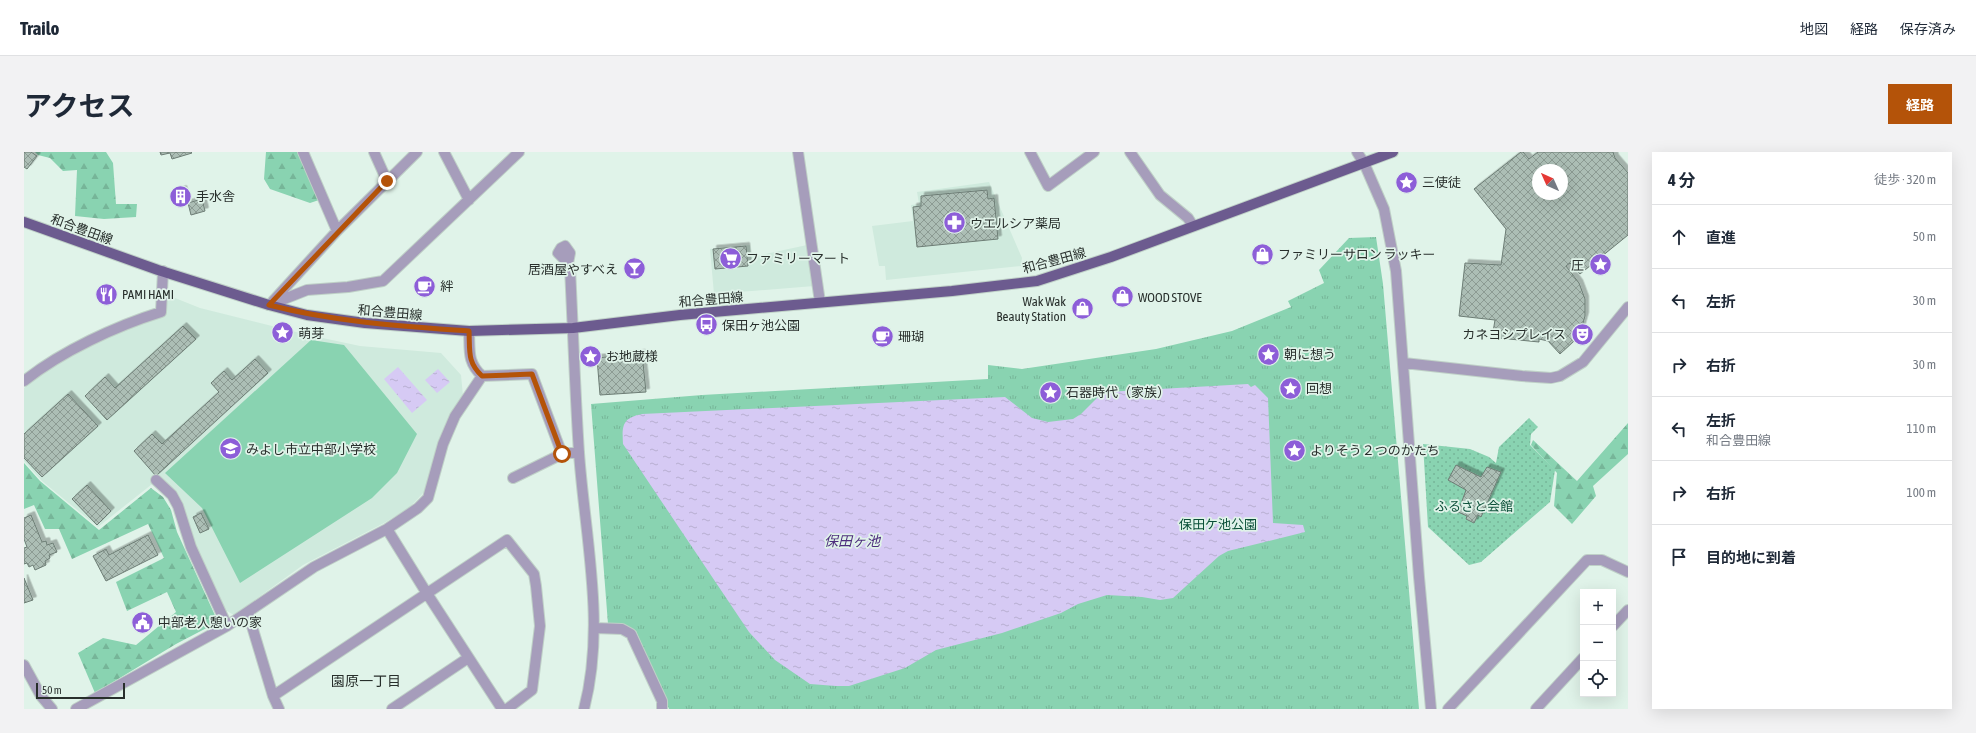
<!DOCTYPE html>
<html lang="ja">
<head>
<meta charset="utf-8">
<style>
	:root { --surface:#fff; --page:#f2f2f3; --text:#1f2937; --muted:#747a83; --line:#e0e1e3; --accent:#b45309 }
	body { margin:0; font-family:"Asap Condensed","Noto Sans JP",sans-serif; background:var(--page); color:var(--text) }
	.controls { position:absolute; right:12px; bottom:12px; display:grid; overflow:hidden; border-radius:0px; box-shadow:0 4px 16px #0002 }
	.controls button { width:36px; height:36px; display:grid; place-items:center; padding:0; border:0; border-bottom:1px solid var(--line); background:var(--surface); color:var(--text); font:20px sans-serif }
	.compass { position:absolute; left:1508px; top:12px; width:36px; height:36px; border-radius:50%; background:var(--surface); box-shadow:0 4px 16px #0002; rotate:315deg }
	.scale { position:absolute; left:12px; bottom:10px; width:89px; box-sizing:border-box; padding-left:4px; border:2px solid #282f2c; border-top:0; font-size:11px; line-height:14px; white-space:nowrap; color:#282f2c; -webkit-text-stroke:3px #e0f3e9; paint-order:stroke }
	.stop { position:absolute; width:12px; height:12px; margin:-9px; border:3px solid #b45309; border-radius:50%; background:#fff }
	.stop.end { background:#b45309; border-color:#fff; box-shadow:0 1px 4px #0008 }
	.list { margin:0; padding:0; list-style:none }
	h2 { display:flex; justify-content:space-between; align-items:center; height:52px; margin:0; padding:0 16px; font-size:17px }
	h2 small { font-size:13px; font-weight:400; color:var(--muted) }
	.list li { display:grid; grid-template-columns:26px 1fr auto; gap:12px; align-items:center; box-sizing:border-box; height:64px; padding:0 16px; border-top:1px solid var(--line) }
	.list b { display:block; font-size:15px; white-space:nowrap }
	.list p { margin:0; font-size:13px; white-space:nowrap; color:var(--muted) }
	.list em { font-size:13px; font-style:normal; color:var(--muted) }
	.icon { flex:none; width:22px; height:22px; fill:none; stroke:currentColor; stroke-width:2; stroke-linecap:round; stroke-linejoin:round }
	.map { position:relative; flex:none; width:1604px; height:557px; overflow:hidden; border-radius:0px }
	header { display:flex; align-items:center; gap:24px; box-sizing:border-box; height:56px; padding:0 20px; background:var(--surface); border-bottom:1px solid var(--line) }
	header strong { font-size:19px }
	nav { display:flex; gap:22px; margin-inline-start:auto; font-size:14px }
	.intro { display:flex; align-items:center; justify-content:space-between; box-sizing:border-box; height:96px; padding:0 24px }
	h1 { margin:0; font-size:28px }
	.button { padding:10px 18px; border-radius:0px; background:var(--accent); color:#fff; font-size:14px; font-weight:700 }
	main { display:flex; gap:24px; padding:0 24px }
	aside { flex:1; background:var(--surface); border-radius:0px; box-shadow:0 4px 16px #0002 }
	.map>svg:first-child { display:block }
	.built { fill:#cfeadd }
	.grass { fill:url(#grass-dots) }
	.forest { fill:url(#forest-firs) }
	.park { fill:url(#park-tufts) }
	.pitch { fill:#89d3b1 }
	.water { fill:url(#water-ripples) }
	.building { fill:url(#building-cross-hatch); stroke:#6d7d75; fill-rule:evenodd; filter:url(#shadow) }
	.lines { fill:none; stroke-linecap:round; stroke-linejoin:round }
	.minor-casing { stroke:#bfd0c7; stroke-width:12 }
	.major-casing { stroke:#bfd0c7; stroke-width:12 }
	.minor { stroke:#a69dbb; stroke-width:10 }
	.major { stroke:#6c5b8f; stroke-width:10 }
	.route { stroke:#b45309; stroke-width:5 }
	.labels { text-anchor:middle; stroke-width:3.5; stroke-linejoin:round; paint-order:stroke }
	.poi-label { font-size:13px; fill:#282f2c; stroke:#e0f3e9; text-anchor:start }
	.street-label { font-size:13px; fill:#282f2c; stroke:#e0f3e9 }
	.park-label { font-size:13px; fill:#0b5039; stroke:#e0f3e9 }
	.water-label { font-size:14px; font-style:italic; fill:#4d2e7d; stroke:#e0f3e9 }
	.neighbourhood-label { font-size:14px; fill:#282f2c; stroke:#e0f3e9 }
</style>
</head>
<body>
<header>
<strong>Trailo</strong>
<nav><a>地図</a><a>経路</a><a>保存済み</a></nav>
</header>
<div class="intro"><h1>アクセス</h1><a class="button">経路</a></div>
<main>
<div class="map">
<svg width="1604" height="557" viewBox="0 0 1604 557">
	<defs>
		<pattern id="grass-dots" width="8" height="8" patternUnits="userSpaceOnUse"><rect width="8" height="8" fill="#89d3b1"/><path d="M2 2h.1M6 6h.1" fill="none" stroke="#76b598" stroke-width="1.8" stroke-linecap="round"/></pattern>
		<pattern id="forest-firs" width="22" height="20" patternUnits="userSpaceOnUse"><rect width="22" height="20" fill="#89d3b1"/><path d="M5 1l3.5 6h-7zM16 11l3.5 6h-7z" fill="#76b598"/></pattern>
		<pattern id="park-tufts" width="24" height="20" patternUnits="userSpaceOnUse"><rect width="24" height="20" fill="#89d3b1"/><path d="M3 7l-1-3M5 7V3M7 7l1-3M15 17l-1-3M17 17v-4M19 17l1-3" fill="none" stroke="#76b598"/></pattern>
		<pattern id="water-ripples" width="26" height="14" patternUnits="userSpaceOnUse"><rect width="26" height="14" fill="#d6caf4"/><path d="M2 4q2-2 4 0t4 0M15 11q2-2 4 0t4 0" fill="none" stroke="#b8aed1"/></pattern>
		<pattern id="building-cross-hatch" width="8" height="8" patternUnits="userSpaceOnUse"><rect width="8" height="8" fill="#acbeb5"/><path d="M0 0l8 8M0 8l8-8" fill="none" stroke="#8c9b93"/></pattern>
		<filter id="shadow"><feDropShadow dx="3.5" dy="-3.5" stdDeviation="0" flood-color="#0004"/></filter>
	</defs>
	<rect width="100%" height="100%" fill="#e0f3e9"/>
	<path class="built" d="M965,30L998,106L997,114L862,128L861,114H855L848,74L889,69L887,53L895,52L893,40Z
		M726,93L728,105L783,93L790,134L690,142L686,97Z
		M141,142L176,156L280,182L336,194L417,201L437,223L439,244L430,257L416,285L401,339L385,356L360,371L279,413L210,463L201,458L173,397L155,344L137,325L74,375L18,329L0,309V236L17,221L44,204L115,171L141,164Z"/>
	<path class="grass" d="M1505,266L1514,275L1507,282L1506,293L1531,318L1526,350L1457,410L1445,413L1404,375L1399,292L1446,297L1465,305L1472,311L1475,295Z"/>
	<path class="forest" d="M11,0H82L89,11L92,52H113L112,65L80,67L51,64L53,18L39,19L26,6L14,3Z
		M242,0H274L295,48L286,51L246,37L240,27Z
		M1604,271V302L1569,334L1572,344L1548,372L1530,354L1533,321L1507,293L1509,288L1553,329Z
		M0,311L16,329L75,378L127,336L139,345L147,358L153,380L194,470L152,492L71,541L54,501L79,486L112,493L152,460L143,440L103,459L92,430L140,406L124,372L48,407L35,377H21L10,353L0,357Z"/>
	<path class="park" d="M1352,85L1359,132L1395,557H645L612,479L584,472L567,252L678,243L964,227V213L998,217L1132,197L1208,179L1267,155L1264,149L1300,131L1295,118L1325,86Z"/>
	<path class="pitch" d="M287,188L320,193L393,282L373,321L348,346L216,431L178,356L141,321Z"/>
	<path class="water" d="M374,215L403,248L388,261L360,227Z
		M414,217L426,230L413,241L401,228Z
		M1224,232L1227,235L1231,233L1244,246L1249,371L1279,373L1281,380L1204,399L1195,404L1149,446L1136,448L1118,445L1083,443L1054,452L1037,461L978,481L912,498L881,516L825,534H812L786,532L751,508L725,480L599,292C598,274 598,266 618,262L981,245L1008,266L1024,270L1049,267L1057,262L1077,242L1082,240Z"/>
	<path class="building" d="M0,0H7L13,4L3,17L0,15Z
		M136,0H167L168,1L148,7L146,1L137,3Z
		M1497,0H1499L1505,7L1514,0H1589L1591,6L1604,21V83L1556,122L1546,111L1542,114L1555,131L1561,147V164L1557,178L1550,189L1536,202L1524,189L1515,187V190L1475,186V180H1469L1471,168L1435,164L1441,111L1477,113L1482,77L1450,37ZM1514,18H1538V42H1514Z
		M159,37L162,47L154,50L151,40Z
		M963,38L964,47L970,46L974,87L893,95L889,55L897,54V44Z
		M178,47L181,59L167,63L164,51Z
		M722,94L724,114L691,117L689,97Z
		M159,174L172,187L83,268L61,244L81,225L91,236Z
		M618,201L622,240L576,243L573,206Z
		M231,207L244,221L132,324L110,299L128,282L138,292L195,240L187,231L200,219L208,228Z
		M44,242L74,274L18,325L0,306V282Z
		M1432,313L1457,325L1463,315L1477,320L1457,365L1454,363L1450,371L1442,367L1443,364L1434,360L1442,338L1424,328Z
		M63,333L87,359L73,373L48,347Z
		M177,361L185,377L176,381L169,365Z
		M7,363L18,390L22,389L23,393L29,391L33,400L25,403L26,406L21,409L22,413L11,418L9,413L5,415L3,411L0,412V396L3,395L0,387V366Z
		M124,383L134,403L82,429L69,404L82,397L85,403Z
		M0,426L9,448L0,451Z"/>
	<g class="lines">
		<defs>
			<path id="minor" d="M279,0L313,79
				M350,0L363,29
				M420,0L445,48
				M774,0L796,150
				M1006,0L1024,34L1070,0
				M1106,0L1136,43L1164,66L1169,74
				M1333,0L1340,11L1360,57L1372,119L1395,425L1407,557
				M544,111L546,101L541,94L537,96L534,101L544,111L546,116C549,177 551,239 555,301C561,385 582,473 560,557
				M249,149L313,79L393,0
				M245,153L283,138L324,135L359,129L495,0
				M1380,211L1498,224L1527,226L1536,224L1559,210L1604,155
				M458,224L508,222L538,302
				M0,229C38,199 92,174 137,160L139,119
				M489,326L538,302L555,300
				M132,328L148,343L154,354L167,395L203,474
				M363,377L402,440L478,557
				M224,461L249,544
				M1589,474L1604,458
				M571,476L598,477L607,482L638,549V557
				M0,513L17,544L28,557
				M52,557L203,474L290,415L363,377L394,356L404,346L419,292L431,264L458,224C443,210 446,199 445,179
				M255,557L249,544L483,388L510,422L512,434L516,474L508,538L483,557
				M368,557L444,506
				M1424,557L1563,408H1578L1604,420
				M1512,557L1559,506"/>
			<path id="major" d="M0,70L134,118L245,153L283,163L341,171L445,179L549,176L656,163L928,139L1013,129L1087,105L1369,0"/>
		</defs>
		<use href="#minor" class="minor-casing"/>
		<use href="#major" class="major-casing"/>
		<use href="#minor" class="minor"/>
		<use href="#major" class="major"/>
	</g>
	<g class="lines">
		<path class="route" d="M363,29L245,153C311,170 378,174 445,179C446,199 443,210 458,224L508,222L538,302"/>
	</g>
	<defs>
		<symbol id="sight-disc" viewBox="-11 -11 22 22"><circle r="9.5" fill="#8d5ed8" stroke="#e0f3e9"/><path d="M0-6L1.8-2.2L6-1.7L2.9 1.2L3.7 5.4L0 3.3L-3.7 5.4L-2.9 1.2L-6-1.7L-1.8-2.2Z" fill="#fff"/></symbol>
		<symbol id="building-disc" viewBox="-11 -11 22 22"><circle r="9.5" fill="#8d5ed8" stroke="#e0f3e9"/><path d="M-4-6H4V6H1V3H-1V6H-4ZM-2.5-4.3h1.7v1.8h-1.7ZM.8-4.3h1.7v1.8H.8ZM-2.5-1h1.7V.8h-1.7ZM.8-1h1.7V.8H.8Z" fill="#fff"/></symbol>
		<symbol id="pharmacy-disc" viewBox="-11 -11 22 22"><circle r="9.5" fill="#8d5ed8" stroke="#e0f3e9"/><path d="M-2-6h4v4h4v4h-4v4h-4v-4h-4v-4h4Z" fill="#fff"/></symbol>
		<symbol id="shop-disc" viewBox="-11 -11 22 22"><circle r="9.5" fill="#8d5ed8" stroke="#e0f3e9"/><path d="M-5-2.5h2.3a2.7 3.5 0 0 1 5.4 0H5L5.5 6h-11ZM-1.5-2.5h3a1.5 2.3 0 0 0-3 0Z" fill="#fff"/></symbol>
		<symbol id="supermarket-disc" viewBox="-11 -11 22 22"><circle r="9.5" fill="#8d5ed8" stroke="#e0f3e9"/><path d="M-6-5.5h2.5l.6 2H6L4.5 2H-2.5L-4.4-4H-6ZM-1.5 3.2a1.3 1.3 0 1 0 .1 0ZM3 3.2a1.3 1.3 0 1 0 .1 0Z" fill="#fff"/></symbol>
		<symbol id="bar-disc" viewBox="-11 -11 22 22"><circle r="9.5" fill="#8d5ed8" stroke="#e0f3e9"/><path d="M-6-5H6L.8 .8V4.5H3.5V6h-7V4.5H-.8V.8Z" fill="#fff"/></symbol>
		<symbol id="cafe-disc" viewBox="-11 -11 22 22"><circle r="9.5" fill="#8d5ed8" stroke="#e0f3e9"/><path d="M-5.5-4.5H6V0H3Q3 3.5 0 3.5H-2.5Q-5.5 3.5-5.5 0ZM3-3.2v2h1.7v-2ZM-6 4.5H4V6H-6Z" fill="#fff"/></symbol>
		<symbol id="restaurant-disc" viewBox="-11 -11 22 22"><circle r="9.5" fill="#8d5ed8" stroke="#e0f3e9"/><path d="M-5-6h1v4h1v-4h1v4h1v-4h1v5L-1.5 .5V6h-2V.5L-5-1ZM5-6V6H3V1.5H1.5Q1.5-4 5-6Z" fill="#fff"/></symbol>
		<symbol id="bus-disc" viewBox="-11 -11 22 22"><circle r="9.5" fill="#8d5ed8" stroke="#e0f3e9"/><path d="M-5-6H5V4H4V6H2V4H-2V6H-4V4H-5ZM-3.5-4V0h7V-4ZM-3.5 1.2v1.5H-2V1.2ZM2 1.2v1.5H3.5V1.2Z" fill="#fff"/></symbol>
		<symbol id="theatre-disc" viewBox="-11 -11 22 22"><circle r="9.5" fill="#8d5ed8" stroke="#e0f3e9"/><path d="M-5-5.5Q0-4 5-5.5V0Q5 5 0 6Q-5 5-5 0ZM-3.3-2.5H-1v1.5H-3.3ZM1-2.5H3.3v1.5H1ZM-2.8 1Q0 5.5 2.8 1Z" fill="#fff"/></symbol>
		<symbol id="school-disc" viewBox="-11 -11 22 22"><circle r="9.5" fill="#8d5ed8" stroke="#e0f3e9"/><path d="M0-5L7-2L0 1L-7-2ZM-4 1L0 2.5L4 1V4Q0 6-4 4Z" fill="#fff"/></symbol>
		<symbol id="civic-disc" viewBox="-11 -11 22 22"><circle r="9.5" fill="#8d5ed8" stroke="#e0f3e9"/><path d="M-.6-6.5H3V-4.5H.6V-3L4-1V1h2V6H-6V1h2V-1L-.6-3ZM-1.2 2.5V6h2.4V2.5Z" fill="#fff"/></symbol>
	</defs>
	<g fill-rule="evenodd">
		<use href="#sight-disc" x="1370" y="18" width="25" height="25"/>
		<use href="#building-disc" x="144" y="32" width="25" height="25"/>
		<use href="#pharmacy-disc" x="918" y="58" width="25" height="25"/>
		<use href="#shop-disc" x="1226" y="90" width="25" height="25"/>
		<use href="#supermarket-disc" x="694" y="94" width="25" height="25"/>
		<use href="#sight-disc" x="1564" y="100" width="25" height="25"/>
		<use href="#bar-disc" x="598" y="104" width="25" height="25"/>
		<use href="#cafe-disc" x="388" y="122" width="25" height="25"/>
		<use href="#restaurant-disc" x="70" y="130" width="25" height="25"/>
		<use href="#shop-disc" x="1086" y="132" width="25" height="25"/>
		<use href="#shop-disc" x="1046" y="144" width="25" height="25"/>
		<use href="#bus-disc" x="670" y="160" width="25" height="25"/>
		<use href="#sight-disc" x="246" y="168" width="25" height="25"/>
		<use href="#theatre-disc" x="1546" y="170" width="25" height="25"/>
		<use href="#cafe-disc" x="846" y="172" width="25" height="25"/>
		<use href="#sight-disc" x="1232" y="190" width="25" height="25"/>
		<use href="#sight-disc" x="554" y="192" width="25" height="25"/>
		<use href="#sight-disc" x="1254" y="224" width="25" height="25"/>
		<use href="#sight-disc" x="1014" y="228" width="25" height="25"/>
		<use href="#school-disc" x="194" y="284" width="25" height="25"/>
		<use href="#sight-disc" x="1258" y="286" width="25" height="25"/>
		<use href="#civic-disc" x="106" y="458" width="25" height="25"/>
	</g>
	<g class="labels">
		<g class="poi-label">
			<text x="1398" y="35">三使徒</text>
			<text x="172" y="49">手水舎</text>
			<text x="946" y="76">ウエルシア薬局</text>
			<text x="1254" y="107">ファミリーサロン ラッキー</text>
			<text x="722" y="111">ファミリーマート</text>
			<text x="1560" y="118" text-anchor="end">圧</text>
			<text x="594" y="122" text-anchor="end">居酒屋やすべえ</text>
			<text x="416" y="139">絆</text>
			<text x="98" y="147">PAMI HAMI</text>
			<text x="1114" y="150">WOOD STOVE</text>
			<text x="1042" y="154" text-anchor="end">Wak Wak<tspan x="1042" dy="15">Beauty Station</tspan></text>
			<text x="698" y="178">保田ヶ池公園</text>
			<text x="274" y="186">萌芽</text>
			<text x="1542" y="187" text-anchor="end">カネヨシプレイス</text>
			<text x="874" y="189">珊瑚</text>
			<text x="1260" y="207">朝に想う</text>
			<text x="582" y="209">お地蔵様</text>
			<text x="1282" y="241">回想</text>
			<text x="1042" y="245">石器時代（家族）</text>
			<text x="222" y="302">みよし市立中部小学校</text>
			<text x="1286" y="303">よりそう２つのかたち</text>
			<text x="134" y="475">中部老人憩いの家</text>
		</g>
		<g class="street-label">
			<text transform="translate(58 77) rotate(20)" y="5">和合豊田線</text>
			<text transform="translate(1030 108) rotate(-15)" y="5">和合豊田線</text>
			<text transform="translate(687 147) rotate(-5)" y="5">和合豊田線</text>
			<text transform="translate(366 160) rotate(5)" y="5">和合豊田線</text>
		</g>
		<g class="park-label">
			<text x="1450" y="359">ふるさと会館</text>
			<text x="1194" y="377">保田ケ池公園</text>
		</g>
		<g class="water-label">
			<text x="828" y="394">保田ヶ池</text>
		</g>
		<g class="neighbourhood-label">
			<text x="342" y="534">園原一丁目</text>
		</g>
	</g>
</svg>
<div class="controls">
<button>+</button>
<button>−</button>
<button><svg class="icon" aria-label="locate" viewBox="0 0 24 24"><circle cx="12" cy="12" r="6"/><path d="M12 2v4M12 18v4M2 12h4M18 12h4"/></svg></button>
</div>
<svg class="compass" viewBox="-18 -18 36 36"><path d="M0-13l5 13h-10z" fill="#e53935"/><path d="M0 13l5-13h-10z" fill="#747a83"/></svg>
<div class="scale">50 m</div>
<div class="stop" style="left:538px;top:302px"></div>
<div class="stop end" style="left:363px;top:29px"></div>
</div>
<aside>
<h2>4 分<small>徒歩 · 320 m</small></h2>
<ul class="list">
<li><svg class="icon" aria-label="ahead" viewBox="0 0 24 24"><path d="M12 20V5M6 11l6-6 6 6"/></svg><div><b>直進</b></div><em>50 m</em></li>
<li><svg class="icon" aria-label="left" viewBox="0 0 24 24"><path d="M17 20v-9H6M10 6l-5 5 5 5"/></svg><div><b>左折</b></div><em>30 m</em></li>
<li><svg class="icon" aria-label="right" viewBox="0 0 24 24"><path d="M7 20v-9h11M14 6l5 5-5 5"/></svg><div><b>右折</b></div><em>30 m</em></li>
<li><svg class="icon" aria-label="left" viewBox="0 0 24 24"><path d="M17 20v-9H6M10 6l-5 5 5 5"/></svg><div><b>左折</b><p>和合豊田線</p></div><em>110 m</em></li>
<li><svg class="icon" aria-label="right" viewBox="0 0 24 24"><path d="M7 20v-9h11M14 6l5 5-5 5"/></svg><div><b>右折</b></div><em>100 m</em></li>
<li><svg class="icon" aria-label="arrive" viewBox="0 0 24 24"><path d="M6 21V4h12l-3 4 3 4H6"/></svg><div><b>目的地に到着</b></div></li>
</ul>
</aside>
</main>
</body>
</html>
